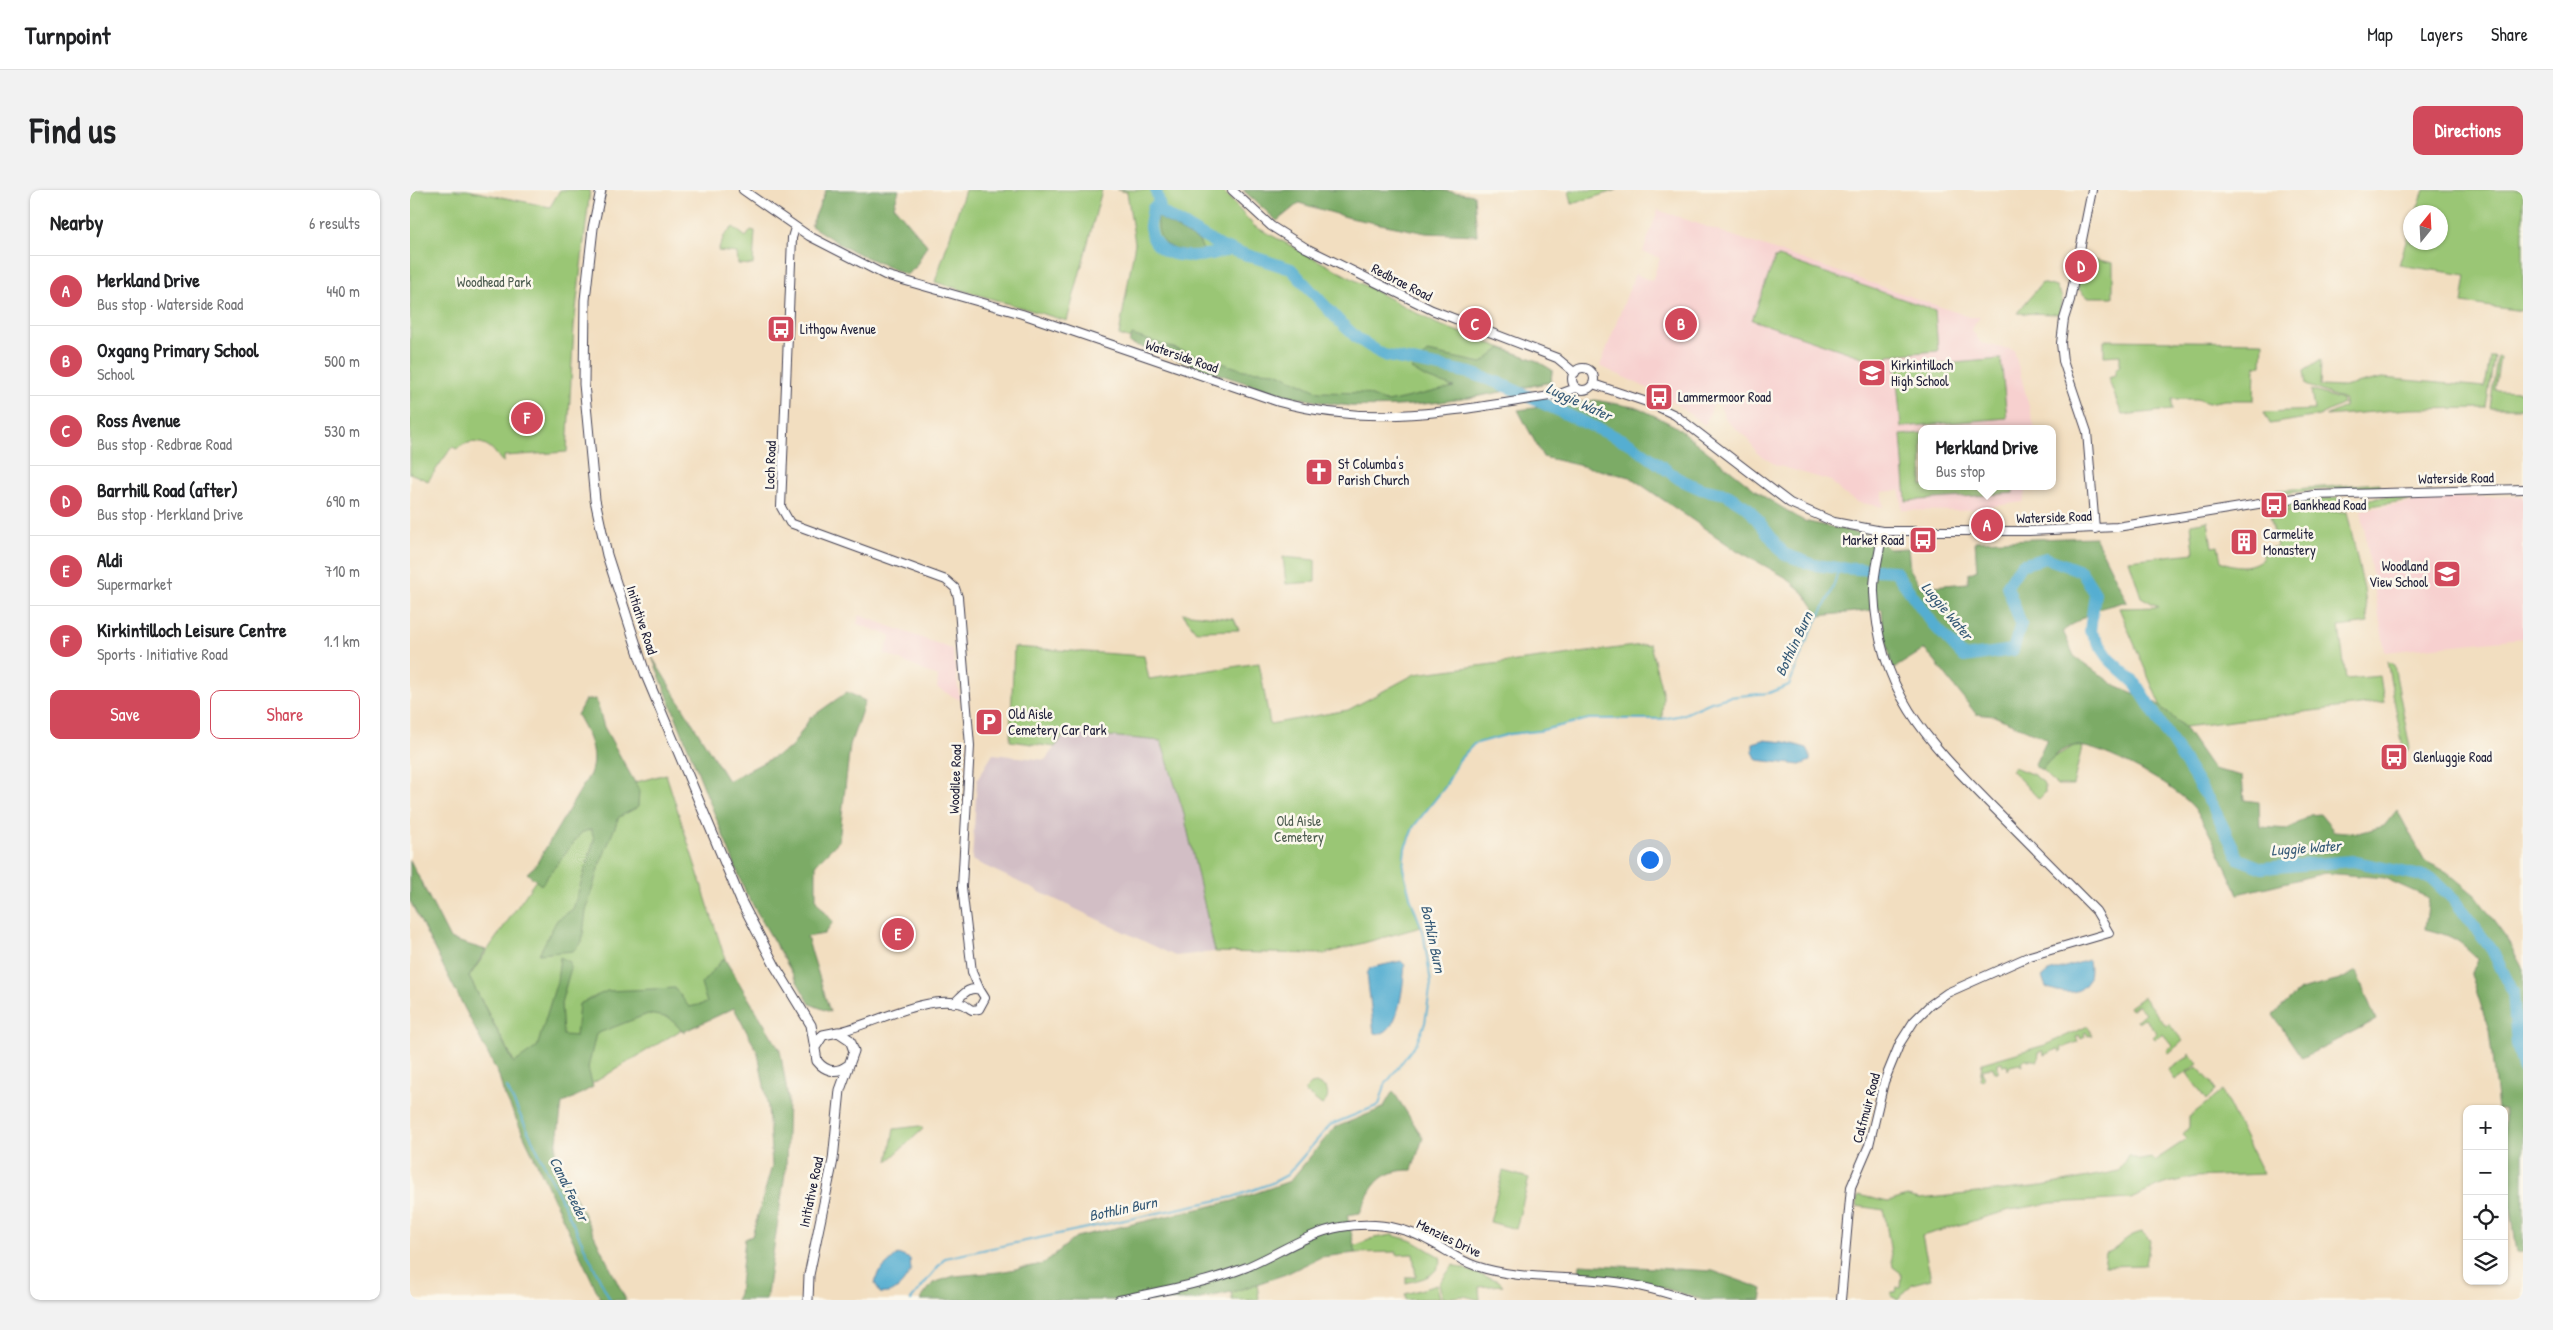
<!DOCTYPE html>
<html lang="en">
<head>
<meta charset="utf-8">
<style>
	:root { --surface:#fff; --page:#f2f2f2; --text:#202124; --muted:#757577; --line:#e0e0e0; --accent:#d1495b }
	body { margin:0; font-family:"Patrick Hand",sans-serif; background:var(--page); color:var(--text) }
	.controls { position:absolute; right:15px; bottom:15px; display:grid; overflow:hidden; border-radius:10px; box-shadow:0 1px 4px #0004 }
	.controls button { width:45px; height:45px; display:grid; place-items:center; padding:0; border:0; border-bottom:1px solid var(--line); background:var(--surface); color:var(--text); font:25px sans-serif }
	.compass { position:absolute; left:1993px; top:15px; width:45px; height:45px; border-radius:50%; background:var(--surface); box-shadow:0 1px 4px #0004; rotate:18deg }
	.you { position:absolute; left:1239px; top:669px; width:18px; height:18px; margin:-12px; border:4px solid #fff; border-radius:50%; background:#1a73e8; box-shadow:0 0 0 8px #1a73e833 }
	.badge { display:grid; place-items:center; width:32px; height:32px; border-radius:50%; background:var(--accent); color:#fff; font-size:16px; font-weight:700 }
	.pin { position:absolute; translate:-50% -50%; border:2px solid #fff; box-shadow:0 1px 5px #0006 }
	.popup { position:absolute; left:1508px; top:235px; width:138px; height:65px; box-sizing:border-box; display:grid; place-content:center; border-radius:10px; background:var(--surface); filter:drop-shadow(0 1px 4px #0005); font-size:16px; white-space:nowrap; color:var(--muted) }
	.popup b { font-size:19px; color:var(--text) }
	.popup::after { content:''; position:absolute; left:50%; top:100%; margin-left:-10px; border:10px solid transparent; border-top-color:var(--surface) }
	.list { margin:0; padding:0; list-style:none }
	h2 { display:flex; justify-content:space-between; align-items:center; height:65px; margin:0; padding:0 20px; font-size:21px }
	h2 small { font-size:16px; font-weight:400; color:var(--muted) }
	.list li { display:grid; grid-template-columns:32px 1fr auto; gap:15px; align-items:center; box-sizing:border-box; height:70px; padding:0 20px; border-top:1px solid var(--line) }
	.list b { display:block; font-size:19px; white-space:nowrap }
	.list p { margin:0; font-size:16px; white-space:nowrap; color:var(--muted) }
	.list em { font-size:16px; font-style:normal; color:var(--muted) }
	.actions { display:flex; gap:10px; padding:15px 20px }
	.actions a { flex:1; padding:11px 0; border:1px solid var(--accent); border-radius:10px; text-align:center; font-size:18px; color:var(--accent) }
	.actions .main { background:var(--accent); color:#fff }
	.icon { flex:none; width:28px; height:28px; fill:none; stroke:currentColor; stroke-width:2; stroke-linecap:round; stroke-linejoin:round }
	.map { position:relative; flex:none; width:2113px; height:1110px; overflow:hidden; border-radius:10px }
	header { display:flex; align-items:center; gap:30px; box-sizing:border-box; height:70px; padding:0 25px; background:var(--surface); border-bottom:1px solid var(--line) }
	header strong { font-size:24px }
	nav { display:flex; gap:28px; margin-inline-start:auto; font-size:18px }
	.intro { display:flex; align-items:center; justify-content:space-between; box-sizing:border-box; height:120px; padding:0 30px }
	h1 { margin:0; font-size:35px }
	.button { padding:12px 22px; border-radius:10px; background:var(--accent); color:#fff; font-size:18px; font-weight:700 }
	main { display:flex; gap:30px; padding:0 30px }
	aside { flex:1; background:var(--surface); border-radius:10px; box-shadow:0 1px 4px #0004 }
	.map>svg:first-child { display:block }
	.built { fill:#f7d0cf }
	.industrial { fill:#d2bec5 }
	.green { fill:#9ac674; stroke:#5e7458 }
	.forest { fill:#7bab66; stroke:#4e6650 }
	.water { fill:#54aed1; stroke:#3b6886 }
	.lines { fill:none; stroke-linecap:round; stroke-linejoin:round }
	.stream { stroke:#54aed1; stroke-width:2 }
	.river { stroke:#54aed1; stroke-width:12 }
	.secondary-casing { stroke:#413e4f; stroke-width:10 }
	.primary-casing { stroke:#413e4f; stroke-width:11 }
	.secondary { stroke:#fff; stroke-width:8 }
	.primary { stroke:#fff; stroke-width:9 }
	.labels { text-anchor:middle; stroke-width:5; stroke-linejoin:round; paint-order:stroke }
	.park-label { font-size:14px; fill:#4c5b4f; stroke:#fbf7ec }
	.street-label { font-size:14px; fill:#22223b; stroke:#fbf7ec }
	.poi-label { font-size:14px; fill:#22223b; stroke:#fbf7ec; text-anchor:start }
	.water-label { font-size:15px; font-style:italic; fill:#365a77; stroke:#fbf7ec }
</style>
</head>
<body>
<header>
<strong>Turnpoint</strong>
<nav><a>Map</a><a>Layers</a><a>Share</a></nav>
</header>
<div class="intro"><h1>Find us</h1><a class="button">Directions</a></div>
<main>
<aside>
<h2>Nearby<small>6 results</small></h2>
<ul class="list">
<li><span class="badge">A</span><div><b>Merkland Drive</b><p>Bus stop · Waterside Road</p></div><em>440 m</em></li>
<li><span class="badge">B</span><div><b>Oxgang Primary School</b><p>School</p></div><em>500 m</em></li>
<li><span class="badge">C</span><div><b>Ross Avenue</b><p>Bus stop · Redbrae Road</p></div><em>530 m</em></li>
<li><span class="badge">D</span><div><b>Barrhill Road (after)</b><p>Bus stop · Merkland Drive</p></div><em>690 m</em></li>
<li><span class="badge">E</span><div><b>Aldi</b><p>Supermarket</p></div><em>710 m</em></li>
<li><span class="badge">F</span><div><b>Kirkintilloch Leisure Centre</b><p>Sports · Initiative Road</p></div><em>1.1 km</em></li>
</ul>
<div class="actions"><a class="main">Save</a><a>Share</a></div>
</aside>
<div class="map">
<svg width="2113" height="1110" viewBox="0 0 2113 1110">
	<rect width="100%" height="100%" fill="#fbf7ec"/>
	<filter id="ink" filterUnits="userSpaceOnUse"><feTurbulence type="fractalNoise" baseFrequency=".02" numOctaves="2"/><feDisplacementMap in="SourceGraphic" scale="10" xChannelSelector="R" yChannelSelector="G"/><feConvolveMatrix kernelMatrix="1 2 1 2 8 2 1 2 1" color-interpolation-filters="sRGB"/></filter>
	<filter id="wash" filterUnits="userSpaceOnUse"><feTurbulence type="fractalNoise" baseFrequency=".0096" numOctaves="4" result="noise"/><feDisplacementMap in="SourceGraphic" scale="20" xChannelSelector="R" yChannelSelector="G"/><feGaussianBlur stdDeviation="1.12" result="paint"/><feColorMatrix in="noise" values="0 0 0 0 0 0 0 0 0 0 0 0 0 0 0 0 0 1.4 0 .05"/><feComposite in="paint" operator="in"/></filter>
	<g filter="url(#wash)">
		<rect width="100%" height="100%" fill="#f2dec0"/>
		<path class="built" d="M1248,20L1560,127H1570L1561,139L1571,153L1604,160L1625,239H1512V296H1616L1613,312L1548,321L1492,320L1490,300L1472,302L1473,317L1447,312L1432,303L1421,291L1366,275L1347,263L1338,249L1317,231L1306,208L1295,235L1254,206L1190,176L1225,84L1242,91L1250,68L1233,62Z
			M2113,306V448L1975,462L1951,320L2028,308Z
			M449,425L542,459L550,510L527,498L528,487L474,463L481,446L447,434Z"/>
		<path class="industrial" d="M656,542L751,551L773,620L805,762L765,766L562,670L567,590L583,564L635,570Z"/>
		<path class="green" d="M5,0H57L140,17L150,0H180L164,136L157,262L94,266V272C89,270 90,268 86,264C77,250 58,249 47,259L42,257L18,291L0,283V2Z
			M555,0H692L657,131L525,92Z
			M707,0H812L844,36L1027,134L1125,170L1142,180L1141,192L1059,208L996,215L941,216L882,206L709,145L725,53L717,2Z
			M1159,0H1207L1162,14Z
			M2014,0H2113V121L2052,113L2056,85L1989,75L2000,38V52H2030V22H2006Z
			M323,37L336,47L341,40L345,41L343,75L328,74L327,63L308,61L314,46Z
			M1369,67L1525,120L1528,161L1478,165L1477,171L1470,173L1342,130L1365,68Z
			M1673,67L1703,73V107H1676L1667,97Z
			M1632,93L1646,97L1652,107L1649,124L1607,123Z
			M1694,150L1853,152L1852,175L1845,176L1844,210H1815L1798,213L1787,209H1762V220L1712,225L1698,188L1705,186V181L1710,175V165L1694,166Z
			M2080,167H2084L2076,218L1999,219L1916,226L1934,217L1935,210L1896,195L1894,181L1911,170L1910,196L1934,197L1972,188L2075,197Z
			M2087,167H2090L2085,200L2113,201V218H2080Z
			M1591,169L1597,228L1491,237L1486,178Z
			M1901,200L1932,210L1933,214L1909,226L1860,234L1854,222L1904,220Z
			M1512,243V296H1603V303L1496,311L1491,245Z
			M1970,293V297L1918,299L1855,305V301Z
			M2026,305V306L1954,317L1959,310L1967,307Z
			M1926,307L1934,309L1940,315L1936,319L1862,320V317L1869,316V314Z
			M1859,321L1937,322L1954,399L1958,433L1929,437L1936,489L1970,486L1974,512L1774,537L1751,517L1709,418L1749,417L1731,407L1719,370L1784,363L1781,334L1798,331L1802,357L1808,356L1811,371C1824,377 1839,379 1852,369L1855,360L1867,356Z
			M873,367L905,370V392L876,394Z
			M772,423L824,429L829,440L786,441Z
			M1240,454L1253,505L1252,529H1179L1129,541L1100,544L1064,554L1049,570L1035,597L1004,636L995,658L993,678L1001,710L1011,737L914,764L805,762L773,620L751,551L656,542L645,557L600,551L604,457L734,466L739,489L849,473L860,534L938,520L1005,484Z
			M1977,471L1984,475L2000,558L1994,564Z
			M1664,556L1672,557L1663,595H1647L1632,580L1639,570Z
			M1604,577L1624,585L1633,592L1635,597V603L1629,609L1601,580Z
			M256,584L327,806L132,924L59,787L186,603Z
			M1733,807L1756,836L1759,834L1773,851L1759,863L1757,861L1762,855L1753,844L1745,849L1743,847L1747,843L1734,828L1728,832L1727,830L1735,823L1728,815L1721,820L1719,817Z
			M1678,836L1682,845L1678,846L1676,842L1674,843L1675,847L1671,849L1669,845L1666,847L1668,852L1651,858L1652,861L1650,862L1648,859L1634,865L1633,861L1629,862L1628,871C1624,870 1616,869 1611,871L1612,876L1609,874L1600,876L1598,880L1597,875L1593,876L1592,872L1588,873V882H1585L1583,877L1572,880L1574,889L1570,890L1572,873L1635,855Z
			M1779,863L1788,874L1765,890L1758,880L1778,867Z
			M1787,877L1802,893L1805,901L1796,910L1777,883Z
			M906,893L916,898C919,906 918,910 912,915L894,901L901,894Z
			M1812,901L1853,984L1784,987L1754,994L1721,1009L1642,1013L1600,1020L1512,1046L1521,1089L1502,1094L1488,1110L1481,1106L1482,1102H1486L1487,1097H1490L1491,1083L1483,1077L1474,1020L1446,1016L1448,1005L1478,1012L1497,1006L1510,1009L1632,996L1709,981L1718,965L1730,970L1742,968L1744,971L1774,951L1777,948L1773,944L1779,937V927Z
			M510,936L513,939L478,971L484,939Z
			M1093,981L1119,988L1106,1039L1080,1032Z
			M1732,1042L1740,1050L1736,1075L1694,1076L1696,1063C1712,1058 1711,1047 1732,1042Z
			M982,1045L1003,1051L1030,1067L1031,1071C1023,1089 1013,1088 996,1093V1087H1006L1003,1064L986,1065V1062L946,1063L944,1056L964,1048Z
			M1043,1075L1089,1091L1093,1095L1069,1097L1070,1110L1054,1106L1033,1108L1029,1094Z
			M847,1093L849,1110H822V1102Z
			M1027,1095L1030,1108L996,1110L995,1104Z"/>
		<path class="forest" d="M416,0H489L484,16L517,55L505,78L496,85L436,58L401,36Z
			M833,0H1029L1064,5L1067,45L1016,43L940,28L889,13L867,31Z
			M748,27L789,51L794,62C768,61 745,60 748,27Z
			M722,145L834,180L866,182L909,202L954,203L978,212L1044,197L1016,188L1001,179L1017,162L1072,173L1091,158L1125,170L1142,180L1141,192C1076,205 1009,220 942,216C871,211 787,175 719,153Z
			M1185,210L1229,218L1265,236L1353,306L1394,331L1466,347L1479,359L1498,358L1500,379L1511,397L1558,393V384L1567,380L1565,351L1685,347L1717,411L1684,420L1653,441L1664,466L1703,494L1746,513L1774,537L1803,579L1832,586L1834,610L1849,612L1850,637L1879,639L1900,625L1910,624L1924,641L1949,643L1974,636L1987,620L2015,671L2037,682L2066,706L2096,747L2113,779V1061L2107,1062L2094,969V919H2088L2079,840L2061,785L2068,769C2048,749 2043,746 2015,739L2019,708L1974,688L1915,683L1828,704C1815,677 1802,644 1785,619C1771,599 1690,554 1665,556C1652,557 1639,570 1632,580L1624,576L1637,549L1584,526L1566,524L1515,459L1483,479L1473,435L1472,419L1400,427L1404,418L1394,403L1375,387L1323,358L1220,287L1133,267L1108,220Z
			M242,467L318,591L381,558L400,528L437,502L455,511L440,555L429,651L406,674V711L423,732L414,744L397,747L420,822L400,814L336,703Z
			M186,509L194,537L229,600L228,617L209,627L188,679L176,721L172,752L163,761L129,764L147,730L163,719L184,650L181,639L171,643L131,695L117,683L125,676L180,584C188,563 178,544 167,525L175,510Z
			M0,670L40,749L76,760L59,787L104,873L127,857L147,791L150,767L160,772V781L151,813L153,845L166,846L169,814L197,801L265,798L279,817L297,813L291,794L314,768L370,860L378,908L376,977L356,1110H326L329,1104L335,1049L342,1046L362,976L358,918L348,863L324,818L273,842L260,828L238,824L186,844L178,878L183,897L152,914L145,966L216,1110H191L93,901L89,886L0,711Z
			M1946,781L1966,830L1892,868L1863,825L1890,800L1930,790Z
			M983,901L1013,948L1002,980C969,980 962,995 950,1023L937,1025L946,1063L911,1067L876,1084L826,1101L785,1110H510L523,1093L544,1086L589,1082L633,1074L666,1047L823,1011L880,991L924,938L973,918Z
			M1170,1074L1303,1081L1353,1099L1351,1110H1293L1247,1096L1169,1086Z"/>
		<path class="water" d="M1353,550L1375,552L1397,558L1400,564V571L1390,575L1347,570L1343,562V553Z
			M1679,770C1685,803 1660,808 1636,797L1632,787L1638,782Z
			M991,771L995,775C993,792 990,850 964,843L957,784L960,778Z
			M488,1064L500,1069L501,1081C492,1094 487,1105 470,1103L465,1093L468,1083Z"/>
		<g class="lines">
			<path class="stream" d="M97,898L200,1110
				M501,1110L535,1068L823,1007L862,993L877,985L920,935L969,915L975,895L1007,852L1015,833L1021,793L1013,741L1001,710L993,678L995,658L1004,636L1035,597L1049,570L1064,554L1100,544L1129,541L1179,529H1252L1272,525L1301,512L1319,507L1359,503L1379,495L1400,443L1421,404L1429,378"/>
			<path class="river" d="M746,0L751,22L812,57L881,79L929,131L947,148L973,165L1060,183L1089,193L1221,254L1269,289L1291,299L1316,304L1338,318L1374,364L1404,375L1429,378L1485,381L1523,434L1554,467L1603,460L1611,434L1597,396L1611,375L1636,368L1671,381L1685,403L1680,441L1701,471L1726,494L1803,617L1829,669L1852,678L1942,671L2021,688L2045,711L2082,760L2103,802L2107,854L2113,878
				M749,15L743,18C742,24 740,32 740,37C744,76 797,67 821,59"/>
		</g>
	</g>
	<g filter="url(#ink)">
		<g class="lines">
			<defs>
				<path id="secondary" d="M333,0L399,46L475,85L612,124L869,212C968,239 1049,219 1147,205L1166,198
					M822,0L861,36L896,58L1022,120L1147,168L1165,183
					M1682,0L1660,110L1654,129L1651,153L1653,171L1677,242L1685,339
					M385,38L382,48L371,317L380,333L536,390L545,398L548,407L560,556L552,697L562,782L570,800
					M1162 189a11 11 0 1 1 22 0a11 11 0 1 1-22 0Z
					M1183,194L1240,213L1265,225L1380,313L1424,332L1472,341H1619L1707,337L1904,305L2113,299
					M428,842C461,835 518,803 552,814C556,815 558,818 562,820L569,819L575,808L570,800C558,796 553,805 544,813
					M709,1110C752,1101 796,1093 837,1077C868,1064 897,1043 931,1037C961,1032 992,1036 1019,1051C1035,1059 1048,1070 1066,1076C1105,1089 1145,1086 1186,1090C1217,1092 1249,1100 1278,1110
					M1431,1110L1441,997L1459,955L1474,892L1490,853L1504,831L1520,815L1537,803L1620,766L1699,743L1686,721C1653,688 1620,654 1587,621C1520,553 1468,504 1464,402C1463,382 1471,362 1472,341"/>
				<path id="primary" d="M191,0L183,38L175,110L174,194L185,310L197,365L235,483L331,711L365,776L401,835L407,871C415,881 426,884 437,876
					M398,1110L399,1085L423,970L430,900L444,861L440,850L428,842L413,845L406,856"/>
			</defs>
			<use href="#secondary" class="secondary-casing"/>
			<use href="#primary" class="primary-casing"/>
			<use href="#secondary" class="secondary"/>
			<use href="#primary" class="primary"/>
		</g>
	</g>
	<defs>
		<symbol id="bus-square" viewBox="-11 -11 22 22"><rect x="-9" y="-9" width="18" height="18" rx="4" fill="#d1495b" stroke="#fbf7ec"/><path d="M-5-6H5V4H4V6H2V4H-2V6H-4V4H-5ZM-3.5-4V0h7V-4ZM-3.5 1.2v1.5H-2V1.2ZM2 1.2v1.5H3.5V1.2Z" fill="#fff"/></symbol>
		<symbol id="school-square" viewBox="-11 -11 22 22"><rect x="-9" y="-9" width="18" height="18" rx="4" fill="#d1495b" stroke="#fbf7ec"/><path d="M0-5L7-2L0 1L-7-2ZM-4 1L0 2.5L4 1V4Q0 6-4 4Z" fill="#fff"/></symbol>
		<symbol id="church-square" viewBox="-11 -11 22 22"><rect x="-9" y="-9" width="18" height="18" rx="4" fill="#d1495b" stroke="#fbf7ec"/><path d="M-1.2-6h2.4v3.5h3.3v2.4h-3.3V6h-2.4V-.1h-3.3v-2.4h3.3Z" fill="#fff"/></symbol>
		<symbol id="building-square" viewBox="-11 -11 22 22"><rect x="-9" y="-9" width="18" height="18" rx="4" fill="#d1495b" stroke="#fbf7ec"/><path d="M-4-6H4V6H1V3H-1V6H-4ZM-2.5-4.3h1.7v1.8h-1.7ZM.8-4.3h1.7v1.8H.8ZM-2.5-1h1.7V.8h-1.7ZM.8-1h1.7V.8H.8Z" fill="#fff"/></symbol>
		<symbol id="parking-square" viewBox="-11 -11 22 22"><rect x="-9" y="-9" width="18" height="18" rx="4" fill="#d1495b" stroke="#fbf7ec"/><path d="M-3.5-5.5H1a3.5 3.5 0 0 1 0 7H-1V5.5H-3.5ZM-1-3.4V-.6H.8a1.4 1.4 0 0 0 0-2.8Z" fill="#fff"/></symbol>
	</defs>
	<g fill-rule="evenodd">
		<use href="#bus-square" x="355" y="123" width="32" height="32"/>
		<use href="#school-square" x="1446" y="167" width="32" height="32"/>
		<use href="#bus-square" x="1233" y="191" width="32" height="32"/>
		<use href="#church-square" x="893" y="266" width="32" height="32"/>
		<use href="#bus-square" x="1848" y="299" width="32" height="32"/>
		<use href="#bus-square" x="1497" y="334" width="32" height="32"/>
		<use href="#building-square" x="1818" y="336" width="32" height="32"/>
		<use href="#school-square" x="2021" y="368" width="32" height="32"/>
		<use href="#parking-square" x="563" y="516" width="32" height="32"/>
		<use href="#bus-square" x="1968" y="551" width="32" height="32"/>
	</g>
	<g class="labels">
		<g class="park-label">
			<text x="84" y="97">Woodhead Park</text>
			<text x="889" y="636">Old Aisle<tspan x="889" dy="16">Cemetery</tspan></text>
		</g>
		<g class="street-label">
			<text transform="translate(992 92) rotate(27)" y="5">Redbrae Road</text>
			<text transform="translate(772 166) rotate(19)" y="5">Waterside Road</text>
			<text transform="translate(360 275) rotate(-88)" y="5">Loch Road</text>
			<text transform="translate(2046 288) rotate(-1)" y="5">Waterside Road</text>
			<text transform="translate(1644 327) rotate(-2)" y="5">Waterside Road</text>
			<text transform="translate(232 430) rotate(72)" y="5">Initiative Road</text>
			<text transform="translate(545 589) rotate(-88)" y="5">Woodilee Road</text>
			<text transform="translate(1456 918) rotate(-75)" y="5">Calfmuir Road</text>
			<text transform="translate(401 1002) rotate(-78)" y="5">Initiative Road</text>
			<text transform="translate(1039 1048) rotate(26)" y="5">Menzies Drive</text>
		</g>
		<g class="poi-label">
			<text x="390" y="144">Lithgow Avenue</text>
			<text x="1481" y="180">Kirkintilloch<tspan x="1481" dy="16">High School</tspan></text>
			<text x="1268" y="212">Lammermoor Road</text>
			<text x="928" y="279">St Columba's<tspan x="928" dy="16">Parish Church</tspan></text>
			<text x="1883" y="320">Bankhead Road</text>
			<text x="1853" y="349">Carmelite<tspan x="1853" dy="16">Monastery</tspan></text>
			<text x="1494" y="355" text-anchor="end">Market Road</text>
			<text x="2018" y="381" text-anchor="end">Woodland<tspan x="2018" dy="16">View School</tspan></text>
			<text x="598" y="529">Old Aisle<tspan x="598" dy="16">Cemetery Car Park</tspan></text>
			<text x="2003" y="572">Glenluggie Road</text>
		</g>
		<g class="water-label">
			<text transform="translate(1169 212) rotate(25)" y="5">Luggie Water</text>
			<text transform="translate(1537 421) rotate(50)" y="5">Luggie Water</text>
			<text transform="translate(1384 454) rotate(-65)" y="5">Bothlin Burn</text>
			<text transform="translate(1896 658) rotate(-4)" y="5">Luggie Water</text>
			<text transform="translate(1023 749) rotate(78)" y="5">Bothlin Burn</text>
			<text transform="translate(159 999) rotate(64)" y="5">Canal Feeder</text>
			<text transform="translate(713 1019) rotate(-12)" y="5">Bothlin Burn</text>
		</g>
	</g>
</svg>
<div class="controls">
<button>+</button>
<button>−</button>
<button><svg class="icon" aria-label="locate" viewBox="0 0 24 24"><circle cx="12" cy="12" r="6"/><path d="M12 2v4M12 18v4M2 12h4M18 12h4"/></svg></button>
<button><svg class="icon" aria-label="layers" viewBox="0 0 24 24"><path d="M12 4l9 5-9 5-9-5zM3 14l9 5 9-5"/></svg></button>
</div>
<svg class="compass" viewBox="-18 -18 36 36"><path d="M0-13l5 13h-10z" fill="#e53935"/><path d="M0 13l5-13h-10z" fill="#757577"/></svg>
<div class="you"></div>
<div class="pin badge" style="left:1577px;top:335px">A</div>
<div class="popup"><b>Merkland Drive</b>Bus stop</div>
<div class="pin badge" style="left:1271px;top:134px">B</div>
<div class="pin badge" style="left:1065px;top:134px">C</div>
<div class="pin badge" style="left:1671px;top:76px">D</div>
<div class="pin badge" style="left:488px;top:744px">E</div>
<div class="pin badge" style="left:117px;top:228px">F</div>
</div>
</main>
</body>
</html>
